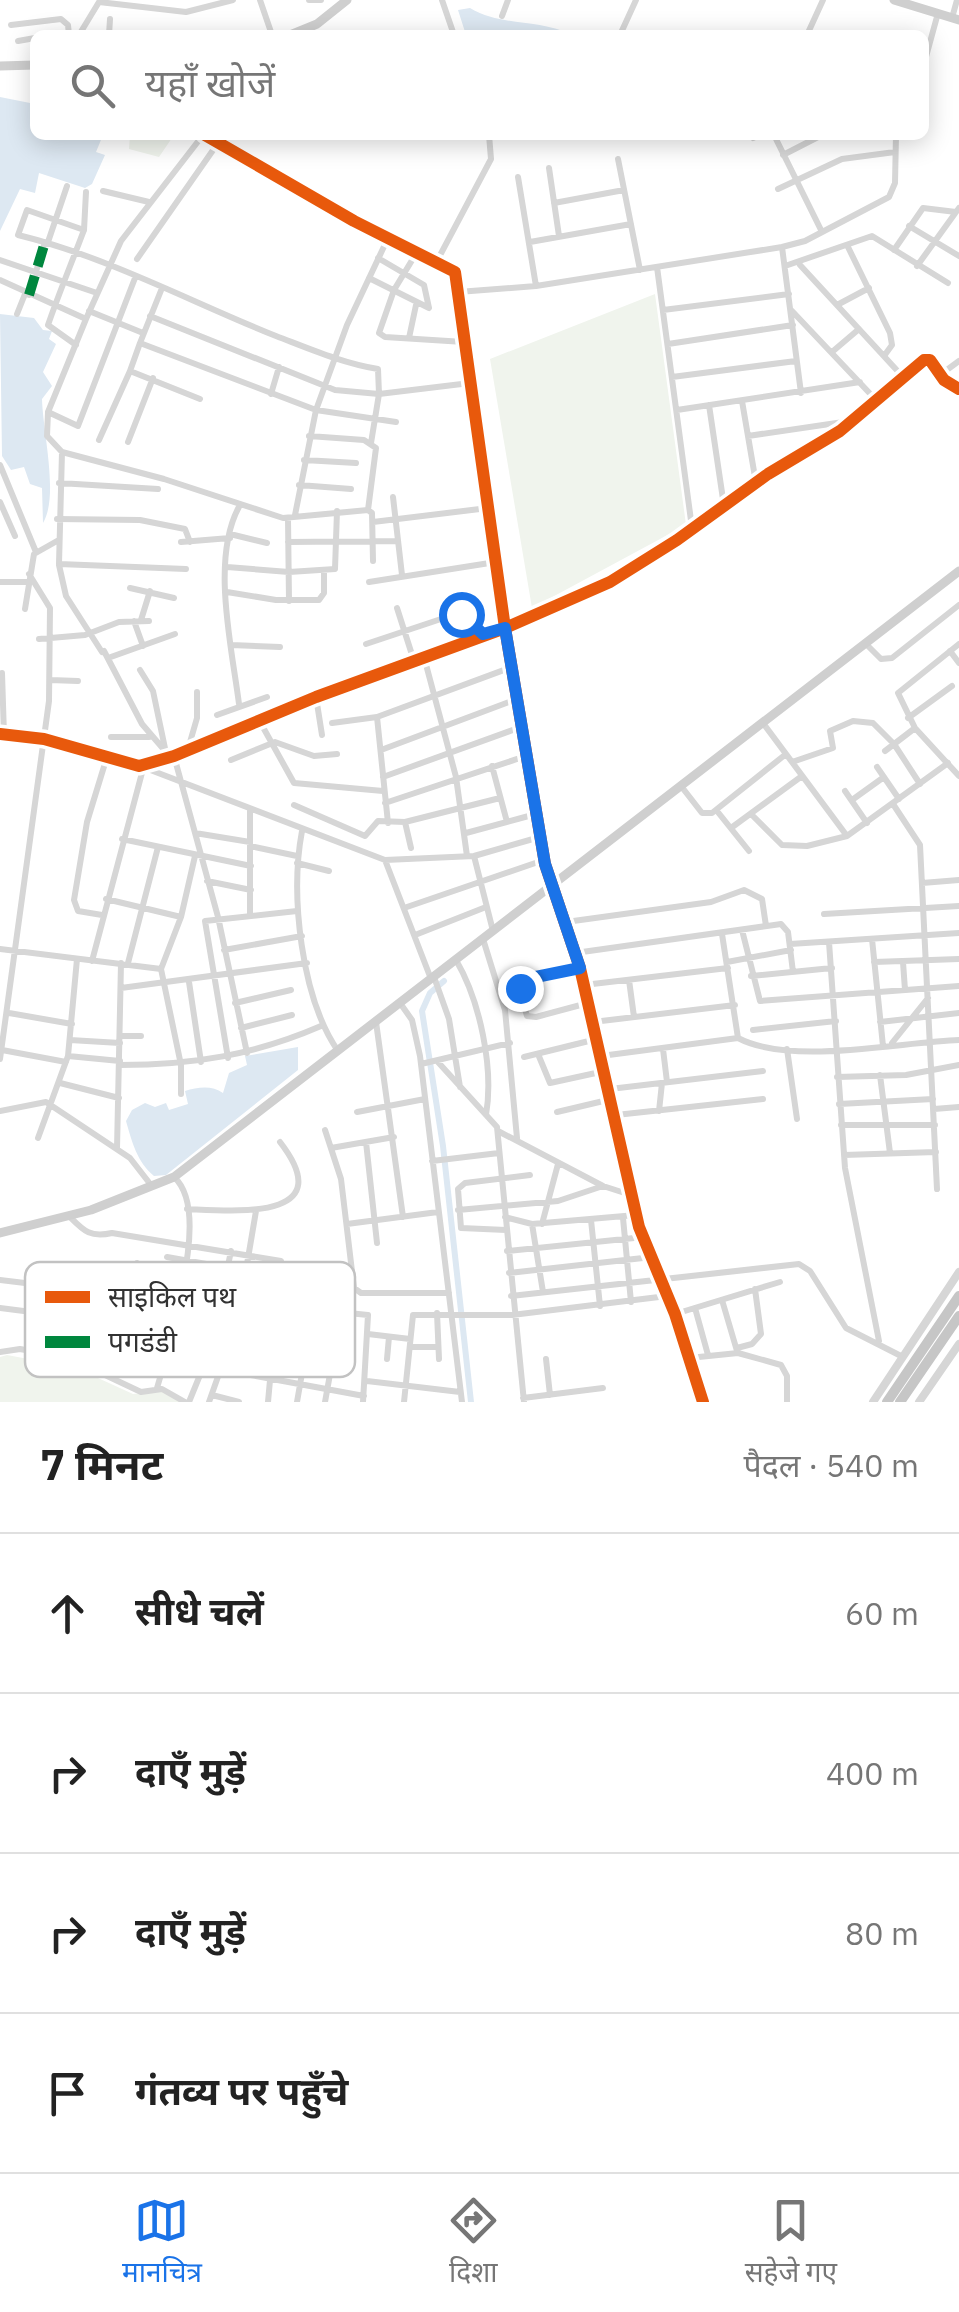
<!DOCTYPE html>
<html lang="hi">
<head>
<meta charset="utf-8">
<style>
	:root { --surface:#fff; --page:#f2f2f2; --text:#222; --muted:#767676; --line:#e0e0e0; --accent:#1a73e8 }
	body { margin:0; font-family:"IBM Plex Sans","Noto Sans Devanagari",sans-serif; background:var(--page); color:var(--text) }
	.stop { position:absolute; width:30px; height:30px; margin:-22px; border:8px solid #1a73e8; border-radius:50%; background:#fff }
	.stop.end { background:#1a73e8; border-color:#fff; box-shadow:0 2px 10px #0008 }
	.list { margin:0; padding:0; list-style:none }
	h2 { display:flex; justify-content:space-between; align-items:center; height:130px; margin:0; padding:0 40px; font-size:42px }
	h2 small { font-size:32px; font-weight:400; color:var(--muted) }
	.list li { display:grid; grid-template-columns:65px 1fr auto; gap:30px; align-items:center; box-sizing:border-box; height:160px; padding:0 40px; border-top:2px solid var(--line) }
	.list b { display:block; font-size:38px; white-space:nowrap }
	.list em { font-size:32px; font-style:normal; color:var(--muted) }
	.icon { flex:none; width:55px; height:55px; fill:none; stroke:currentColor; stroke-width:2; stroke-linecap:round; stroke-linejoin:round }
	.map { position:relative; flex:none; width:959px; height:1402px; overflow:hidden }
	.search { position:absolute; background:var(--surface); box-shadow:0 5px 25px #0003; left:30px; right:30px; top:30px; height:110px; display:flex; align-items:center; gap:25px; box-sizing:border-box; padding:0 35px; border-radius:15px; color:var(--muted); font-size:38px }
	.sheet { height:770px; background:var(--surface) }
	nav { display:flex; justify-content:space-around; align-items:center; box-sizing:border-box; height:140px; border-top:2px solid var(--line); background:var(--surface); font-size:28px; color:var(--muted) }
	nav a { display:grid; justify-items:center; gap:5px }
	nav .on { color:var(--accent) }
	.map>svg:first-child { display:block }
	.green { fill:#f0f4ed }
	.water { fill:#dde8f2 }
	.lines { fill:none; stroke-linecap:round; stroke-linejoin:round }
	.canal { stroke:#dde8f2; stroke-width:6 }
	.minor { stroke:#d6d6d6; stroke-width:6 }
	.tertiary { stroke:#d6d6d6; stroke-width:8 }
	.secondary { stroke:#cfcfcf; stroke-width:9 }
	.trunk { stroke:#c6c6c6; stroke-width:10 }
	.quiet { stroke:#00873e; stroke-width:10; stroke-dasharray:20 10; stroke-linecap:butt }
	.cycleway-casing { stroke:#fff; stroke-width:19 }
	.cycleway { stroke:#e8590c; stroke-width:12 }
	.route { stroke:#1a73e8; stroke-width:12 }
	.key { fill:#fff; stroke:#c2c2c2; stroke-width:2.5 }
	.key-label { font-size:28px; fill:#323232 }
</style>
</head>
<body>
<div class="map">
<svg width="959" height="1402" viewBox="0 0 959 1402">
	<rect width="100%" height="100%" fill="#fff"/>
	<path class="green" d="M130,135H174L159,157L129,149Z
		M655,294L686,525L532,608L490,359Z
		M7,1355L76,1368L133,1394L162,1391L181,1402H0V1357Z"/>
	<path class="water" d="M470,8C502,27 536,18 573,35H466L458,10Z
		M0,97L35,104V135H103L96,152L105,155L92,184L85,188L39,173L35,193L20,189L0,231Z
		M0,314L34,318L43,330L52,331L49,339L56,344L43,372L52,386L42,399C43,434 59,496 43,523L42,488L30,484L24,467L11,470L2,456Z
		M298,1047V1070L166,1175L154,1176C137,1162 132,1142 126,1121L132,1110L145,1103L155,1107L166,1103L169,1110L188,1104L185,1091C198,1087 212,1085 223,1093L229,1073L247,1065L245,1056Z"/>
	<g class="lines">
		<path class="canal" d="M444,981L430,993L422,1011L443,1146L471,1402"/>
		<path class="minor" d="M260,0L272,35
			M309,0H321
			M442,0L454,35
			M502,16L508,0
			M952,18L957,0
			M11,25L61,19L68,25L69,35
			M79,35L99,2L186,12L233,0
			M109,35L110,19
			M620,35L636,0
			M807,35L823,0
			M18,41L35,38
			M924,64L938,13
			M774,135L822,232
			M753,138L759,135
			M783,155L820,136
			M618,159L640,270
			M549,168L559,236
			M518,177L536,286
			M778,189L842,159L895,152
			M103,191L149,202
			M554,203L624,190
			M909,226L959,256
			M84,230L86,192
			M48,242L67,186
			M530,242L631,224
			M782,247L801,393
			M848,247L890,333L892,345L884,356
			M894,250L923,208L956,212
			M417,252L394,290L379,333L385,337L464,342
			M137,259L218,143
			M0,260L97,293
			M437,261L491,159L489,135
			M800,265L904,378
			M785,266L872,236L948,283
			M917,266L959,208
			M657,267L692,528
			M369,278L429,308L424,285L378,258
			M0,280L86,319L48,412L78,426L135,278
			M162,288L140,343L316,410L347,325L388,238
			M458,292L536,286L782,247L805,241L889,197L895,183L896,135
			M29,295L45,242
			M837,305L869,288
			M663,310L789,294
			M89,311L143,333
			M792,311L877,401
			M17,314L25,294
			M150,316L335,390L379,394L371,443
			M86,319L121,241L203,135
			M409,338L416,305
			M140,343L130,371L200,399
			M668,344L793,325
			M76,345L48,325C59,293 72,262 84,230L27,210L18,235C108,257 191,302 276,336C310,349 342,363 378,369L379,394L470,383
			M832,352L859,329
			M940,375L959,361
			M672,377L796,361
			M271,394L279,367
			M742,401L756,483
			M709,405L724,506
			M677,410L860,382
			M48,412L47,436L62,452L164,479L283,518L368,510L372,513L373,561
			M309,436L364,440L376,448L368,510
			M748,436L850,421
			M99,440L130,371
			M128,442L153,378
			M62,452L59,564L186,569
			M304,460L356,463
			M0,465L36,552
			M59,483L158,489
			M299,485L351,489
			M393,497L402,575
			M0,502L15,536
			M295,515L316,410L396,422
			M288,518L289,601
			M57,519L140,520L185,529L190,542
			M373,522L488,508
			M230,534L267,543
			M181,542L230,538
			M288,542L398,541
			M59,565L66,596L102,652
			M227,567L289,572L335,569L337,511
			M0,582H28
			M369,582L496,562
			M130,588L174,598
			M227,592L276,600H319L324,593V570
			M397,608L414,661
			M25,609L34,554L57,541
			M141,620L150,591
			M134,621L143,646
			M505,628L610,582L677,540L768,474L840,431L924,360H930L944,380L959,389
			M39,639L85,635L119,622L149,621
			M865,643L881,659L892,658L959,605
			M366,644L456,614L465,616L483,634
			M959,644L898,693L915,728L959,776
			M231,645L280,647
			M104,651L142,724L166,752
			M950,651L959,663
			M424,657L456,777L467,856
			M108,658L175,634
			M140,670L153,691L166,753
			M2,673L4,735
			M50,680L78,681
			M316,697L322,735
			M239,704C232,648 210,557 240,505
			M217,715L267,697
			M377,717L388,823
			M908,718L952,686
			M259,720L294,783L383,791
			M332,723L377,717L512,667
			M763,723L847,836L948,763
			M111,737H149
			M188,749L197,718V692
			M381,750L517,699
			M885,751L915,728
			M174,756L218,917L247,1053
			M231,760L275,742L314,756L337,754
			M792,762L833,748L830,731L853,721L873,723L894,744L920,784
			M140,766L385,860L474,856L540,837
			M492,766L507,822
			M877,767L899,799
			M383,777L521,727
			M681,786L702,813H712L786,754
			M845,791L867,823
			M852,800L884,777
			M385,803L526,756
			M893,804L920,845L937,1189
			M294,805L365,836L378,821L405,822L500,798
			M250,810V914
			M717,811L749,851
			M751,814L782,845L807,846L847,836
			M405,822L411,848
			M731,828L802,776
			M302,831C290,895 301,997 338,1051
			M195,833L250,842
			M466,833L536,814
			M122,839L251,866
			M250,846L297,856
			M474,856L493,931
			M385,860L431,979
			M297,863L329,871
			M207,881L251,890
			M922,883L959,880
			M106,899L181,917
			M404,908L544,860
			M824,914L959,906
			M102,915L78,911L74,900L87,822L106,760
			M566,922L711,902L744,890L762,899L766,926
			M742,930L760,1001L959,986
			M415,935L486,907
			M483,939L505,1010L517,1138
			M872,939L883,1046
			M829,942L845,1168L879,1341
			M790,944L959,933
			M0,949L161,969L181,1065V1094
			M224,950L302,936
			M575,953L781,924L788,932L793,972
			M456,960C480,1001 494,1068 486,1115
			M92,961L143,769
			M727,962L791,950
			M874,962L959,959
			M903,962L905,990
			M128,963L158,847
			M580,968L522,980L519,988L527,1016L536,1017L588,1003
			M161,969L181,917L195,856
			M751,976L832,968
			M434,977L449,1019L460,1087
			M629,980L634,1017
			M189,982L201,1062
			M584,985L728,968
			M121,988L307,963
			M235,1003L291,990
			M400,1003L412,1020L420,1056L462,1402
			M9,1013L72,1024
			M376,1022L403,1217
			M593,1022L735,1005
			M880,1022L959,1013
			M241,1028L292,1015
			M753,1030L836,1021
			M120,1036H141
			M738,1038C791,1066 899,1042 959,1040
			M70,1040L120,1043
			M892,1043L928,998
			M663,1049L667,1082
			M787,1049L797,1119
			M2,1050L66,1062
			M538,1054L550,1083L605,1071
			M68,1056L120,1061
			M601,1056L738,1038L722,934
			M524,1057L597,1039
			M228,1058L205,921L297,911
			M0,1059L49,701L50,608L29,574
			M437,1061L497,1127L524,1402
			M421,1064L510,1043
			M120,1065C193,1065 254,1055 321,1026
			M880,1075L890,1153
			M837,1077L906,1075L959,1065
			M60,1083L119,1098
			M610,1089L763,1071
			M839,1104L933,1099
			M934,1109L959,1107
			M0,1111L46,1102L130,1158L151,1185
			M659,1111L662,1083
			M357,1112L425,1099
			M557,1112L612,1099
			M616,1115L763,1099
			M841,1125H935
			M325,1130L341,1179L354,1288L361,1293H449
			M498,1131L603,1186L631,1195
			M38,1138L68,1056L77,959
			M366,1142L377,1243
			M331,1148L394,1137
			M117,1149L121,963
			M844,1155L936,1152
			M432,1161L499,1153
			M187,1209C235,1211 341,1221 280,1142
			M458,1210L558,1201L603,1186
			M69,1216C84,1231 90,1238 112,1233L281,1261L268,1402
			M505,1217L532,1224L636,1215
			M623,1218L631,1302
			M591,1220L600,1306
			M347,1224L438,1212
			M532,1224L543,1292
			M542,1224L558,1164
			M506,1230L461,1228L458,1189L465,1183L530,1175
			M507,1251L644,1237
			M167,1257L212,1265
			M509,1273L652,1257
			M0,1280L99,1292L85,1347
			M82,1282C128,1295 172,1301 219,1311
			M70,1287L71,1310L109,1316L211,1348
			M511,1296L799,1264L810,1271L846,1328L903,1357
			M222,1300L265,1305
			M722,1300L737,1351
			M279,1306L368,1315L363,1402
			M0,1308L94,1320
			M695,1308L708,1355
			M437,1313L439,1359
			M675,1314L780,1282
			M121,1319L137,1263
			M235,1329L277,1339
			M70,1331L124,1343L185,1369
			M277,1334L335,1343
			M368,1334L410,1339
			M167,1335C181,1299 206,1206 174,1177
			M410,1347H438
			M737,1348L752,1344L761,1334L755,1289
			M0,1352L20,1349L69,1358L141,1392L162,1389L185,1402
			M689,1358L738,1353L781,1365L787,1376V1402
			M387,1359L389,1337
			M546,1359L550,1395
			M245,1374L364,1396
			M367,1381L460,1392
			M157,1388L172,1337
			M212,1395L239,1402
			M523,1398L603,1388
			M189,1402L211,1348L231,1251
			M209,1402L237,1323L256,1211
			M297,1402L308,1339
			M325,1402L341,1313
			M404,1402L413,1315H512L667,1296"/>
		<path class="tertiary" d="M205,135L354,221L455,272L505,628L545,864L580,968L639,1227L675,1314L703,1402
			M0,734L44,739L139,766L174,756L316,697L505,628
			M873,1402L959,1272
			M919,1402L959,1344"/>
		<path class="secondary" d="M894,0L959,20
			M290,35L317,24L347,0
			M0,66L35,65
			M0,1233L91,1210L174,1177L959,571"/>
		<path class="trunk" d="M887,1402L959,1296
			M900,1402L959,1316"/>
		<path class="quiet" d="M29,295L45,242"/>
		<defs>
			<path id="cycleway" d="M205,135L354,221L455,272L505,628L545,864L580,968L639,1227L675,1314L703,1402
				M0,734L44,739L139,766L174,756L316,697L505,628L610,582L677,540L768,474L840,431L924,360H930L944,380L959,389"/>
		</defs>
		<use href="#cycleway" class="cycleway-casing"/>
		<use href="#cycleway" class="cycleway"/>
	</g>
	<g class="lines">
		<path class="route" d="M461,614L483,634L505,628L545,864L580,968L526,979L520,988"/>
	</g>
	<rect x="25" y="1262" width="330" height="115" rx="15" class="key"/>
	<rect x="45" y="1291" width="45" height="12" fill="#e8590c"/>
	<rect x="45" y="1336" width="45" height="12" fill="#00873e"/>
	<g class="key-label">
		<text x="108" y="1307">साइकिल पथ</text>
		<text x="108" y="1352">पगडंडी</text>
	</g>
</svg>
<div class="stop" style="left:461px;top:614px"></div>
<div class="stop end" style="left:520px;top:988px"></div>
<div class="search"><svg class="icon" aria-label="search" viewBox="0 0 24 24"><circle cx="10" cy="10" r="6"/><path d="M15 15l6 6"/></svg>यहाँ खोजें</div>
</div>
<section class="sheet">
<h2>7 मिनट<small>पैदल · 540 m</small></h2>
<ul class="list">
<li><svg class="icon" aria-label="ahead" viewBox="0 0 24 24"><path d="M12 20V5M6 11l6-6 6 6"/></svg><div><b>सीधे चलें</b></div><em>60 m</em></li>
<li><svg class="icon" aria-label="right" viewBox="0 0 24 24"><path d="M7 20v-9h11M14 6l5 5-5 5"/></svg><div><b>दाएँ मुड़ें</b></div><em>400 m</em></li>
<li><svg class="icon" aria-label="right" viewBox="0 0 24 24"><path d="M7 20v-9h11M14 6l5 5-5 5"/></svg><div><b>दाएँ मुड़ें</b></div><em>80 m</em></li>
<li><svg class="icon" aria-label="arrive" viewBox="0 0 24 24"><path d="M6 21V4h12l-3 4 3 4H6"/></svg><div><b>गंतव्य पर पहुँचे</b></div></li>
</ul>
</section>
<nav>
<a class="on"><svg class="icon" aria-label="map" viewBox="0 0 24 24"><path d="M3 6l6-2 6 2 6-2v14l-6 2-6-2-6 2zM9 4v14M15 6v14"/></svg>मानचित्र</a>
<a><svg class="icon" aria-label="directions" viewBox="0 0 24 24"><path d="M12 3l9 9-9 9-9-9zM9 14v-3h6M13 9l2 2-2 2"/></svg>दिशा</a>
<a><svg class="icon" aria-label="saved" viewBox="0 0 24 24"><path d="M7 4h10v16l-5-4-5 4z"/></svg>सहेजे गए</a>
</nav>
</body>
</html>
